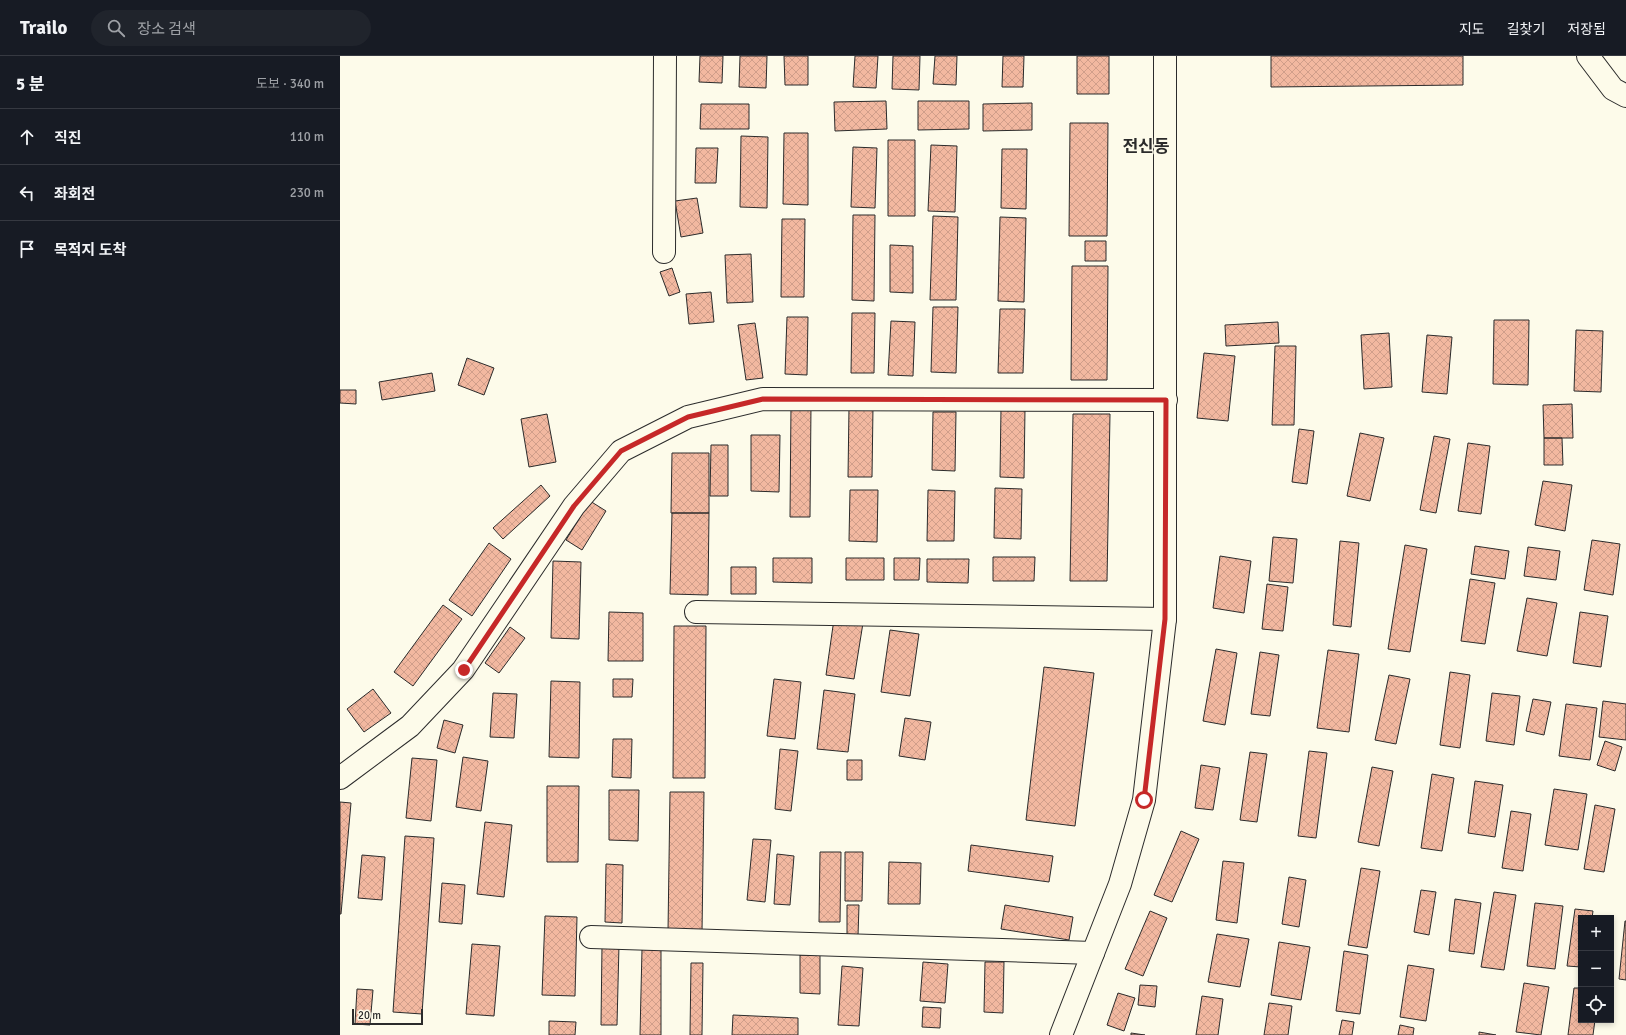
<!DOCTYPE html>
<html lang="ko">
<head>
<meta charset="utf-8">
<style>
	:root { --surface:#171b24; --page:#20242c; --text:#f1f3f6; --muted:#9ea1a6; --line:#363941 }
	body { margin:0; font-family:Signika,"Noto Sans KR",sans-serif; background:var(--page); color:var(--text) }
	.controls { position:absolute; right:12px; bottom:12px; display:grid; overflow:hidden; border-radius:0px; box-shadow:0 2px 6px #0003 }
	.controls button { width:36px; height:36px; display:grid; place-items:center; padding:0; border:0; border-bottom:1px solid var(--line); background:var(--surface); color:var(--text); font:20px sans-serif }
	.scale { position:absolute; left:12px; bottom:10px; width:71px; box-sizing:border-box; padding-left:4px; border:2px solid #2b2b2b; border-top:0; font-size:11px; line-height:14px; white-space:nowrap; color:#2b2b2b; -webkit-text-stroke:3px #fdfbea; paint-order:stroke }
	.stop { position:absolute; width:12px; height:12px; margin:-9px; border:3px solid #c62828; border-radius:50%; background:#fff }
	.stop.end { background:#c62828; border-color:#fff; box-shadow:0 1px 4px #0008 }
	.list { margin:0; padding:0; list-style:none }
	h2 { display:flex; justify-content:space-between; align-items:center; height:52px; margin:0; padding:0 16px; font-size:17px }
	h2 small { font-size:13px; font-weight:400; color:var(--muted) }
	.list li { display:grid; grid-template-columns:26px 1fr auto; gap:12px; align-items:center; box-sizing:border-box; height:56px; padding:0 16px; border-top:1px solid var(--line) }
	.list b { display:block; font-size:15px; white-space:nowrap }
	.list em { font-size:13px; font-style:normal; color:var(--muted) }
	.icon { flex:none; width:22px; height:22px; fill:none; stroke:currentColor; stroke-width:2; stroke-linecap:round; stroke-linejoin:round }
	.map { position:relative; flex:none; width:1286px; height:979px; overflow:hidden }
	header { display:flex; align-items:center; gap:24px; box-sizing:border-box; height:56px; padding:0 20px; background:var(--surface); border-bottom:1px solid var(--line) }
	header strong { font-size:19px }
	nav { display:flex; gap:22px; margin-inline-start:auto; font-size:14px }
	.search { width:280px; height:36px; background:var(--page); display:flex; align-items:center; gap:10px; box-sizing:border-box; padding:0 14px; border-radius:22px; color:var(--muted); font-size:15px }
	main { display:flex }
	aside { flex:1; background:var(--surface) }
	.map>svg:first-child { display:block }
	.building { fill:url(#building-cross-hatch); stroke:#2b2b2b }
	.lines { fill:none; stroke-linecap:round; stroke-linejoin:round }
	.minor-casing { stroke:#2b2b2b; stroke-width:24 }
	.major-casing { stroke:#2b2b2b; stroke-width:24 }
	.minor { stroke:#fdfbea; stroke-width:22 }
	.major { stroke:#fdfbea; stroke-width:22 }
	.route { stroke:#c62828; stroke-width:5 }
	.labels { text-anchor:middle; stroke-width:3; stroke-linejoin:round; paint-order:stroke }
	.quarter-label { font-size:17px; font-weight:bold; fill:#2b2b2b; stroke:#fdfbea }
</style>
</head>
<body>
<header>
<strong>Trailo</strong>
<div class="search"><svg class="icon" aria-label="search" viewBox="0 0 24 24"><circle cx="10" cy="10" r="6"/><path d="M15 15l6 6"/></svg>장소 검색</div>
<nav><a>지도</a><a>길찾기</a><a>저장됨</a></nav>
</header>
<main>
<aside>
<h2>5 분<small>도보 · 340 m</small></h2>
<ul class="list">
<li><svg class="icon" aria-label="ahead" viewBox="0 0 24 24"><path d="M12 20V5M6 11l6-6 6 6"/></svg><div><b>직진</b></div><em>110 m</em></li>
<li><svg class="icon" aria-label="left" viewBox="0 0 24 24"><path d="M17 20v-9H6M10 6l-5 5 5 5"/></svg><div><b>좌회전</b></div><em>230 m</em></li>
<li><svg class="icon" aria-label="arrive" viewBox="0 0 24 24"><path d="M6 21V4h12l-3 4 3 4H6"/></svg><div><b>목적지 도착</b></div></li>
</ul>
</aside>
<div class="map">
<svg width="1286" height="979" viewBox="0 0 1286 979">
	<defs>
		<pattern id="building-cross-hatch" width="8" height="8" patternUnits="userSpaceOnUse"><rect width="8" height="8" fill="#f2b8a0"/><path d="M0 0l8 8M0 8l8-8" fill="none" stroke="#d09e8a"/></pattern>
	</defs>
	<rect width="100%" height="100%" fill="#fdfbea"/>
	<path class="building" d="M360,0H383L382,27L359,26Z
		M400,0H427L426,32L399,31Z
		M444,0H468V29H445Z
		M515,0H538L536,32L513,31Z
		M553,0H580L579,34L552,33Z
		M595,0H617L616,29L593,28Z
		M663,0H684L683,31H662Z
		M737,0H769V38H737Z
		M931,0H1123V29L931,31Z
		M546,45L547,73L495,75L494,46Z
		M578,45H629V73L578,74Z
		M692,47V74L643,75V48Z
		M361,48H409V73H360Z
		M730,67H768L767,180H729Z
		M444,77H468V149L443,148Z
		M401,80L428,81L427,152L400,151Z
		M548,84H575V160H548Z
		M591,89L617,90L615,156L588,155Z
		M513,91L537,92L535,152L511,151Z
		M356,92H378L376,127H355Z
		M662,93H687L686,153L661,152Z
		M357,142L363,177L341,181L335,145Z
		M513,159H535L534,245L512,244Z
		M593,160L618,161L616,244H590Z
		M660,161L686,162L684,246L658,245Z
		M442,163H465L464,241H441Z
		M745,185H766V205H745Z
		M550,189L573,190V237L550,236Z
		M411,198L413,246L387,247L385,199Z
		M732,210H768L767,324H731Z
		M332,212L340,236L329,240L320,216Z
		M371,236L374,266L349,268L346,238Z
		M593,251H618L616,317L591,316Z
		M660,253H685L683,317H658Z
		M512,257H535L534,317H511Z
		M447,261H468L467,319L445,318Z
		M1154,264H1189L1188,329L1153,328Z
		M551,265L575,266L573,320L548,319Z
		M938,266L939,287L886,290L885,269Z
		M415,267L423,322L406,324L398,269Z
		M1236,274L1263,275L1261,336L1234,335Z
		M1049,277L1052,331L1024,333L1021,279Z
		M1087,279L1112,281L1107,338L1082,336Z
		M935,290H956L954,369H932Z
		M864,297L895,300L888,365L857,362Z
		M127,302L154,312L144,339L118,329Z
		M92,317L95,335L42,344L39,326Z
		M0,334H16V348L0,347Z
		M451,348L471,349L470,461H450Z
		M1232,348L1233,382H1204L1203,349Z
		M509,351H533L532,421H508Z
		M661,352L685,353L684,422L660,421Z
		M593,356H616L615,415L592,414Z
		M207,358L216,406L189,411L181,363Z
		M733,358H770L767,525H730Z
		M959,373L974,375L967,428L952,426Z
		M1020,377L1044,382L1030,445L1007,440Z
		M411,379H440L439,436L411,435Z
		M1094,380L1110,383L1096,457L1080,454Z
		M1204,382H1222L1223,409H1204Z
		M1128,387L1150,390L1141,458L1118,455Z
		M371,389H388V440H370Z
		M332,397H369V457H331Z
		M1203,425L1232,429L1225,475L1195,469Z
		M201,429L210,440L163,483L153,472Z
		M655,432L682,433L681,483L654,482Z
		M510,434H538L537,486L509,485Z
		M588,434L615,435L614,485H587Z
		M250,445L266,455L242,494L226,484Z
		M332,457H369L368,539L330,538Z
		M933,481L957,483L953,527L929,525Z
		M1252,484L1280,488L1273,539L1244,534Z
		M1000,485L1019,487L1011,571L993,569Z
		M149,487L171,503L132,560L109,544Z
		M1065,489L1087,493L1070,596L1048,593Z
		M1135,490L1169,495L1165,523L1131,518Z
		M1188,491L1220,495L1216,524L1184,520Z
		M880,500L911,505L904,557L873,552Z
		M653,501H695L694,525H653Z
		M433,502H472V527L433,526Z
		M506,502H544V524H506Z
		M554,502H580L579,524H554Z
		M587,503H629L628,527L587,526Z
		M213,505L241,506L239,583L211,582Z
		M391,511H416V538H391Z
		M1130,523L1155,527L1145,588L1121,585Z
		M927,528L948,531L943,575L922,573Z
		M1187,542L1217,547L1207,600L1177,595Z
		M103,549L122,563L73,630L54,616Z
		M269,556L303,557V605H268Z
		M1240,556L1268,560L1261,611L1233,607Z
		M494,563L523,567L514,623L486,619Z
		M334,570H366L365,722H333Z
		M170,571L185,582L159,617L145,607Z
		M550,574L579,578L570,640L541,636Z
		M876,593L897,597L885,669L863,665Z
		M988,594L1019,598L1009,676L977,672Z
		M920,596L939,599L930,660L911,658Z
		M704,611L754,617L735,770L686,764Z
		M1110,616L1130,619L1120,692L1100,689Z
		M1049,619L1070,623L1056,688L1035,684Z
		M273,623H293L292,641H273Z
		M434,623L461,626L455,683L427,680Z
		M211,625L240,626L239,702L209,701Z
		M33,633L51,657L24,676L7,653Z
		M484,634L515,638L508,696L477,693Z
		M153,637L177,638L174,682L150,681Z
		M1152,637L1180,640L1174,689L1146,685Z
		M1193,643L1211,646L1204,679L1186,675Z
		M1263,645L1286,648V684L1259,681Z
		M1226,648L1257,652L1250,704L1219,700Z
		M565,662L591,666L585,704L559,700Z
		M104,664L123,669L115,697L97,692Z
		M273,683H292L291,722L272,721Z
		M1265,685L1282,691L1275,715L1257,709Z
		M440,693L458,695L451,755L435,753Z
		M969,695L987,697L976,782L958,780Z
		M910,696L927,698L917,766L900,764Z
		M123,701L148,705L141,755L116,751Z
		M72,702L97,704L91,765L66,762Z
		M507,704H522V724H507Z
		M861,709L880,712L873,754L855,752Z
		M1032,711L1053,715L1039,790L1018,786Z
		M1092,718L1114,722L1102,795L1081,792Z
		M1135,725L1163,729L1155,781L1128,777Z
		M207,730H239L238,806H207Z
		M1214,733L1247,738L1238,794L1205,789Z
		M269,734H299L298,785L269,784Z
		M330,736H364L362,876L328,875Z
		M0,746L11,747L1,858H0Z
		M1255,749L1275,753L1264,816L1244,813Z
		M1171,755L1191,758L1183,815L1162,812Z
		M145,766L172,769L164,841L137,838Z
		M841,775L859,783L832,846L814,839Z
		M65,780L94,782L82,958L53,956Z
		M413,783L431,784L425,846L407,844Z
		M631,789L713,800L709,826L628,815Z
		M480,796H501L500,866H479Z
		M505,796H523L522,845H505Z
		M437,798L454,800L450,849L434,848Z
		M22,799L45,801L42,844L18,842Z
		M883,805L904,807L897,867L876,864Z
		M549,806L581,807L580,848H548Z
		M266,808L283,809L282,867L265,866Z
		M1021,812L1040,815L1027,892L1008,889Z
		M949,821L966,824L959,871L942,868Z
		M102,827L125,829L122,868L99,866Z
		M1081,834L1096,836L1089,879L1074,876Z
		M1154,836L1176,839L1164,914L1141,911Z
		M1115,843L1141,847L1134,898L1109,895Z
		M1195,847L1223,850L1215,913L1187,910Z
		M507,849H519L518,880H507Z
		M665,849L733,861L729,884L661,873Z
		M1235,853L1253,855L1252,862H1241V911L1227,910Z
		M810,855L827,862L803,920L785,913Z
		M205,860L237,861L235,940L202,939Z
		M1285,865H1286V924L1279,923Z
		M877,878L909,883L900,931L868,926Z
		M939,886L970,891L961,944L931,939Z
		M132,888L160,890L154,960L126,958Z
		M262,889H279L277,969H261Z
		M302,893L321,894V979H300Z
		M1004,895L1028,899L1020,958L996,955Z
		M460,899H480V938L460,937Z
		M583,906L608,908L605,947L580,945Z
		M645,906H664L663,957L644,956Z
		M351,907H363L362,979H350Z
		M1068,909L1094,913L1086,965L1060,961Z
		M502,910L523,912L519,970L498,969Z
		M1184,927L1209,931L1201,979L1176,976Z
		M800,929L817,930L815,951L798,949Z
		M1234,932H1241V964H1255L1253,979H1228Z
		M17,933L33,934L30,969L15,968Z
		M778,937L795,942L784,975L767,969Z
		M862,940L883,943L878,979H856Z
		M929,947L952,950L948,979H924Z
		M583,951L601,952L600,972L582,971Z
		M393,959L458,962V979H392Z
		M1002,964L1014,966L1012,979H999Z
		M209,965L236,966L235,979H209Z
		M1060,969L1074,972L1073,979H1058Z
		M1139,976L1156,979H1139Z
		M791,977L805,979H791Z"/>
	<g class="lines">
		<defs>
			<path id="minor" d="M1248,0L1273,33L1286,40
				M324,196L325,0
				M356,556L825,563
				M0,722L70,670L123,614L234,450L281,395L348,361L423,343L826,344
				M251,881L753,897"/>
			<path id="major" d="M721,979L780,828L804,744L825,563V0"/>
		</defs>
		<use href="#minor" class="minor-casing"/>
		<use href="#major" class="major-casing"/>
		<use href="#minor" class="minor"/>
		<use href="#major" class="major"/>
	</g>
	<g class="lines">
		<path class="route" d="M124,614L234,450L281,395L348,361L423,343L826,344L825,563L804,744"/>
	</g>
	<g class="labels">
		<g class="quarter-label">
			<text x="806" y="96">전신동</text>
		</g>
	</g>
</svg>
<div class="controls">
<button>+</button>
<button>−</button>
<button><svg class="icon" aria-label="locate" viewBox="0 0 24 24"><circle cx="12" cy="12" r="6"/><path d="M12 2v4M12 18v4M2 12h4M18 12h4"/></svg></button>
</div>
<div class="scale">20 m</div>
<div class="stop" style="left:804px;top:744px"></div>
<div class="stop end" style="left:124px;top:614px"></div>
</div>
</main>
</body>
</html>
